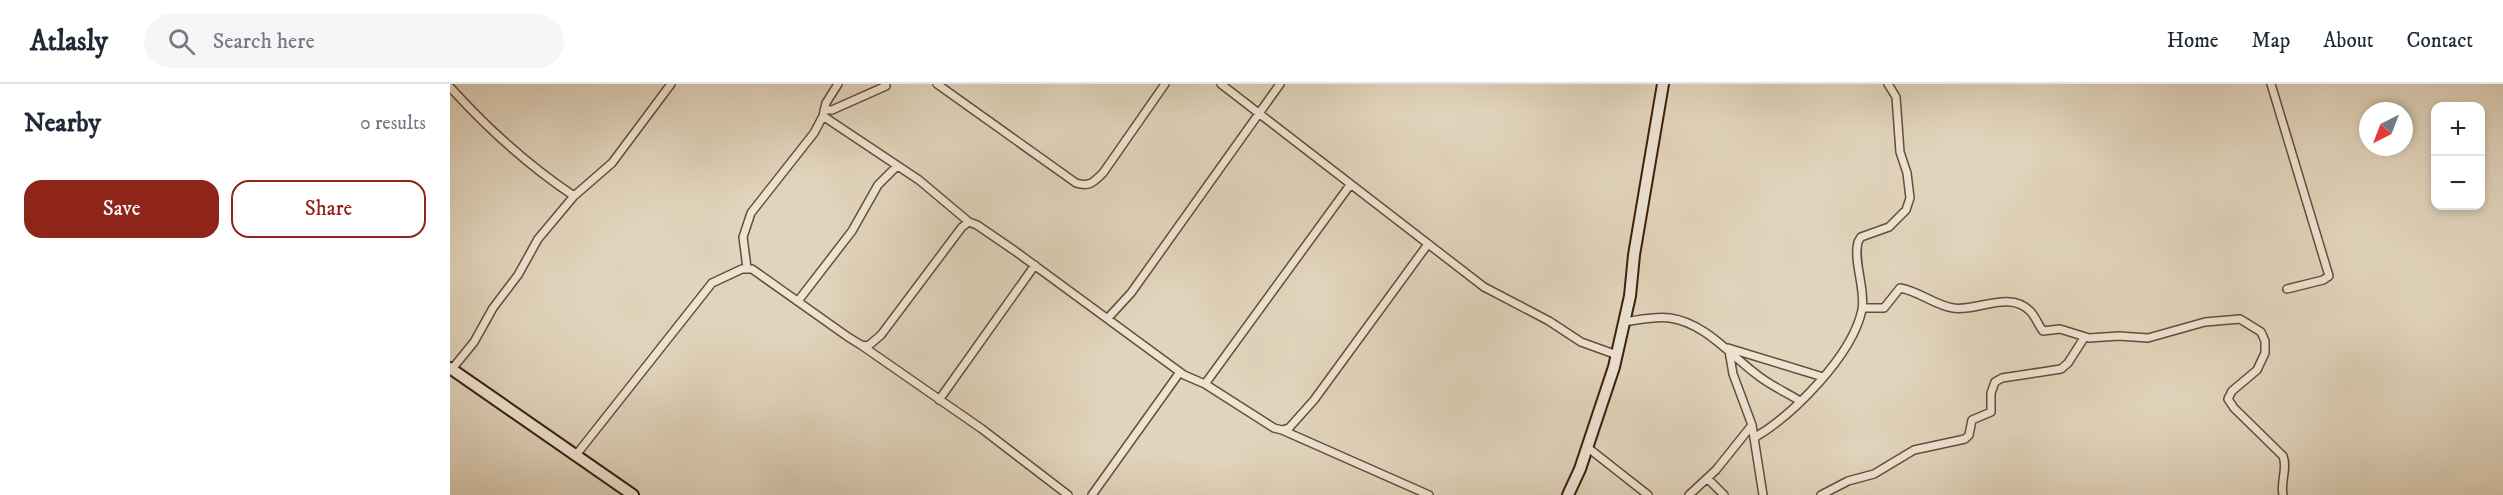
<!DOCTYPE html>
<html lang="en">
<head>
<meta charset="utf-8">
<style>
	:root { --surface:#fff; --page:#f6f6f7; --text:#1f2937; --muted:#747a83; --line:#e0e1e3; --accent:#8f2418 }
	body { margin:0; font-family:"IM FELL DW Pica",serif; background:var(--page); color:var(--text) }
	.controls { position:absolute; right:18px; top:18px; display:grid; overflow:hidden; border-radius:12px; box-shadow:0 3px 9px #0003 }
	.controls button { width:54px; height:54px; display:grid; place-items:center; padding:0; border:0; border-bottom:2px solid var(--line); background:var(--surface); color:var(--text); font:30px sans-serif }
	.compass { position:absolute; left:1909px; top:18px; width:54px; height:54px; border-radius:50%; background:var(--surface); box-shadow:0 3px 9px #0003; rotate:222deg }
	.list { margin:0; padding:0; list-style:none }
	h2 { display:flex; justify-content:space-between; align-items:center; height:78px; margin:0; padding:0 24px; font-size:26px }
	h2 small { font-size:20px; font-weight:400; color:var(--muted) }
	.actions { display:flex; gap:12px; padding:18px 24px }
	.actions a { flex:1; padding:14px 0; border:2px solid var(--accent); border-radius:18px; text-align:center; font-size:21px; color:var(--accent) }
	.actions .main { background:var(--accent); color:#fff }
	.icon { flex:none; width:33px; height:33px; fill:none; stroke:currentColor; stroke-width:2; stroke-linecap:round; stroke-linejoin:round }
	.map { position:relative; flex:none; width:2053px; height:411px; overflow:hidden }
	header { display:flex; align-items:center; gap:36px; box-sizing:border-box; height:84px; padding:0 30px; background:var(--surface); border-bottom:2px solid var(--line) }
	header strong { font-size:28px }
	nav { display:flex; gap:33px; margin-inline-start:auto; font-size:21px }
	.search { width:420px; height:54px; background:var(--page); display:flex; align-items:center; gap:15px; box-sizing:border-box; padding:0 21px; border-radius:33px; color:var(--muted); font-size:22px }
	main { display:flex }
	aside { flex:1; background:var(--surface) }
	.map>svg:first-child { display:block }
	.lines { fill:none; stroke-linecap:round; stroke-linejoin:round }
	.street-casing { stroke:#684c36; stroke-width:10 }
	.secondary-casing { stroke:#3f1f0a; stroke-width:14 }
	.street { stroke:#ece3d3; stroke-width:7 }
	.secondary { stroke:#ece3d3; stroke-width:10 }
</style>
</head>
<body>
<header>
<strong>Atlasly</strong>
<div class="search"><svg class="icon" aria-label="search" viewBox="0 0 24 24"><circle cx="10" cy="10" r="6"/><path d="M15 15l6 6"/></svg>Search here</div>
<nav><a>Home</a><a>Map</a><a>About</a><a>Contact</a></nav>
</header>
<main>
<aside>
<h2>Nearby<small>0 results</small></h2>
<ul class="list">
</ul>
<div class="actions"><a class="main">Save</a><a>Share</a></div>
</aside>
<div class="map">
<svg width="2053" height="411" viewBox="0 0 2053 411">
	<rect width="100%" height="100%" fill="#e1d4bc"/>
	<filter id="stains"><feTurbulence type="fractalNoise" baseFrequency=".00333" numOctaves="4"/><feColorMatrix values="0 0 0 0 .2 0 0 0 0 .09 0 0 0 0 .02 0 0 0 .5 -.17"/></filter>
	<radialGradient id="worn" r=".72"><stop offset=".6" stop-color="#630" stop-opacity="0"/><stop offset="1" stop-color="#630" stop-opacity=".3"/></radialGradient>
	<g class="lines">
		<defs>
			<path id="street" d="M487,0L626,99C639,103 643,99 653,89L715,0
				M771,0L1034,203L1099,237L1131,258L1167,271
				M1821,0L1879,192L1873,196L1837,205
				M0,3C38,45 76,80 124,112
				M374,26H382L436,2
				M373,32L469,96L519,138
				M297,184L293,153L301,129L364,49L373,32L376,19L388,0
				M348,217L402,147L428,101L447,82
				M1413,224H1434L1450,204C1469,207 1484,221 1503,224C1526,228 1559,206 1580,227C1586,233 1588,241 1593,247L1610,245L1639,254L1669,252L1698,254L1755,238L1790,235L1811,248L1815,257V269L1807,286L1782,307L1778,315L1784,324L1833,372C1838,385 1830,397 1833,411
				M658,234L681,209L830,0
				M1174,238C1189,236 1205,232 1220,234C1256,239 1282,273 1310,293C1322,302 1337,309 1350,317
				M411,261L532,345L618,411
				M1278,264L1373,293
				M1279,267L1283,290L1302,341L1313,411
				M2,285L24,258L43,224L68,191L88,155L124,112L162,79L221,0
				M755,300L900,101
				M489,316L585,181
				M832,346L979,411
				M1304,354C1343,331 1402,272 1412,226C1416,206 1403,178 1408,158L1411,153L1439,143L1456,126L1460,114L1457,89L1450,68L1446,13L1438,0
				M1137,363L1198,411
				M126,371L262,199L292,185H302L398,253L411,261L418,262L431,251L512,143L519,138L527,141L565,167L734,291L755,300L824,344L832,346L839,344L864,316L978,160
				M1258,395L1274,411
				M642,411L730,288
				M1239,411L1266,386L1302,341
				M1371,411L1398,397L1424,390L1464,366L1515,355L1519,351L1522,336L1541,328V309L1545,298L1552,294L1611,285L1618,279L1634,254"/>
			<path id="secondary" d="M0,284L183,411
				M1118,411L1130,385L1164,283L1180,212L1184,171L1213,0"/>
		</defs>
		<use href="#street" class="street-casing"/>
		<use href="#secondary" class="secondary-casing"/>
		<use href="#street" class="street"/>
		<use href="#secondary" class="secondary"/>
	</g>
	<rect width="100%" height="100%" filter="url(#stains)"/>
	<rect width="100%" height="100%" fill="url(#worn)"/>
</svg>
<div class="controls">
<button>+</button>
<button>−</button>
</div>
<svg class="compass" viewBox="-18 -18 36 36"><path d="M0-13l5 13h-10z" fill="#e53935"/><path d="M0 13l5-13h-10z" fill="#747a83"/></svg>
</div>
</main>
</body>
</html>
